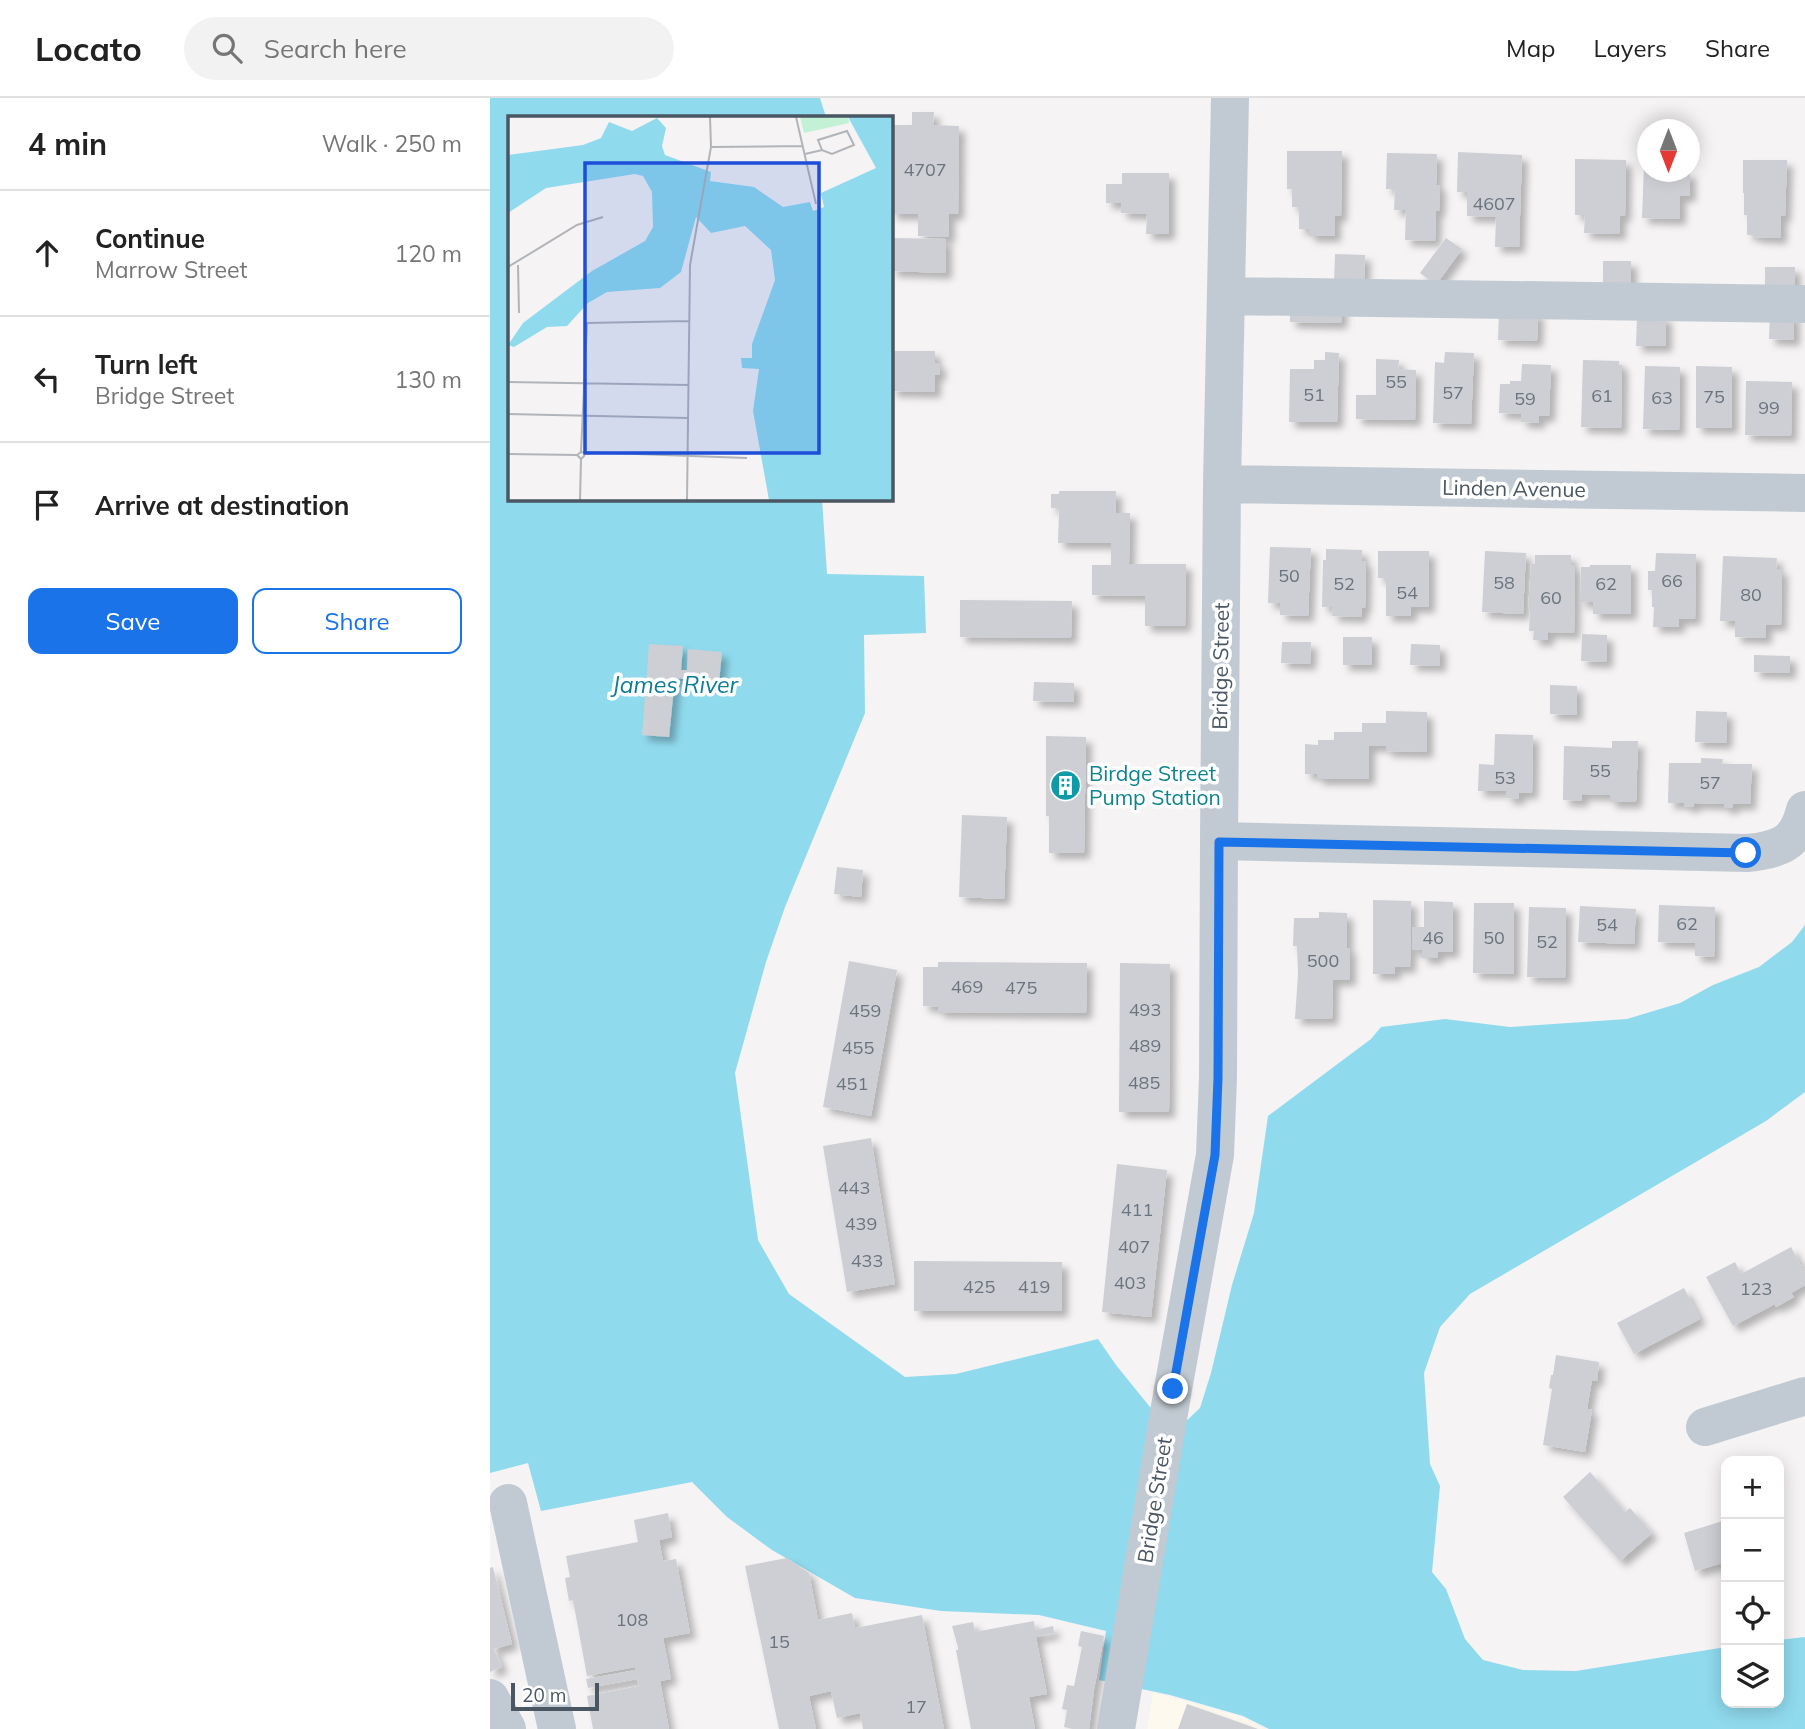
<!DOCTYPE html>
<html lang="en">
<head>
<meta charset="utf-8">
<style>
	:root { --surface:#fff; --page:#f2f2f2; --text:#222; --muted:#767676; --line:#e0e0e0; --accent:#1a73e8 }
	body { margin:0; font-family:Mulish,sans-serif; background:var(--page); color:var(--text) }
	.controls { position:absolute; right:21px; bottom:21px; display:grid; overflow:hidden; border-radius:14px; box-shadow:0 4px 18px #0003 }
	.controls button { width:63px; height:63px; display:grid; place-items:center; padding:0; border:0; border-bottom:2px solid var(--line); background:var(--surface); color:var(--text); font:35px sans-serif }
	.compass { position:absolute; left:1147px; top:21px; width:63px; height:63px; border-radius:50%; background:var(--surface); box-shadow:0 4px 18px #0003; rotate:180deg }
	.scale { position:absolute; left:21px; bottom:18px; width:88px; box-sizing:border-box; padding-left:7px; border:4px solid #4a5661; border-top:0; font-size:19px; line-height:24px; white-space:nowrap; color:#4a5661; -webkit-text-stroke:5px #fff; paint-order:stroke }
	.stop { position:absolute; width:21px; height:21px; margin:-16px; border:5px solid #1a73e8; border-radius:50%; background:#fff }
	.stop.end { background:#1a73e8; border-color:#fff; box-shadow:0 2px 7px #0008 }
	.list { margin:0; padding:0; list-style:none }
	h2 { display:flex; justify-content:space-between; align-items:center; height:91px; margin:0; padding:0 28px; font-size:30px }
	h2 small { font-size:23px; font-weight:400; color:var(--muted) }
	.list li { display:grid; grid-template-columns:46px 1fr auto; gap:21px; align-items:center; box-sizing:border-box; height:126px; padding:0 28px; border-top:2px solid var(--line) }
	.list b { display:block; font-size:26px; white-space:nowrap }
	.list p { margin:0; font-size:23px; white-space:nowrap; color:var(--muted) }
	.list em { font-size:23px; font-style:normal; color:var(--muted) }
	.actions { display:flex; gap:14px; padding:21px 28px }
	.actions a { flex:1; padding:16px 0; border:2px solid var(--accent); border-radius:14px; text-align:center; font-size:24px; color:var(--accent) }
	.actions .main { background:var(--accent); color:#fff }
	.icon { flex:none; width:38px; height:38px; fill:none; stroke:currentColor; stroke-width:2; stroke-linecap:round; stroke-linejoin:round }
	.map { position:relative; flex:none; width:1315px; height:1631px; overflow:hidden }
	header { display:flex; align-items:center; gap:42px; box-sizing:border-box; height:98px; padding:0 35px; background:var(--surface); border-bottom:2px solid var(--line) }
	header strong { font-size:33px }
	nav { display:flex; gap:38px; margin-inline-start:auto; font-size:24px }
	.search { width:490px; height:63px; background:var(--page); display:flex; align-items:center; gap:18px; box-sizing:border-box; padding:0 24px; border-radius:38px; color:var(--muted); font-size:26px }
	main { display:flex }
	aside { flex:1; background:var(--surface) }
	.map>svg:first-child { display:block }
	.commercial { fill:#fdf9ef }
	.water { fill:#90daee }
	.building { fill:#cdcfd5; filter:url(#shadow) }
	.lines { fill:none; stroke-linecap:round; stroke-linejoin:round }
	.minor { stroke:#c1cad2; stroke-width:38 }
	.route { stroke:#1a73e8; stroke-width:9 }
	.labels { text-anchor:middle; stroke-width:7; stroke-linejoin:round; paint-order:stroke }
	.number-label { font-size:18px; fill:#6b747e }
	.street-label { font-size:21px; fill:#4a5661; stroke:#fff }
	.culture-label { font-size:21px; fill:#0d838f; stroke:#fff; text-anchor:start }
	.water-label { font-size:23px; font-style:italic; fill:#0c7c9b; stroke:#fff }
	.inset-road { fill:none; stroke:#b1b4b9; stroke-width:2 }
	.view { fill:#1d4ed8; fill-opacity:0.15; stroke:#1d4ed8; stroke-width:3.5 }
	.inset-edge { fill:none; stroke:#4a5661; stroke-width:3.5 }
</style>
</head>
<body>
<header>
<strong>Locato</strong>
<div class="search"><svg class="icon" aria-label="search" viewBox="0 0 24 24"><circle cx="10" cy="10" r="6"/><path d="M15 15l6 6"/></svg>Search here</div>
<nav><a>Map</a><a>Layers</a><a>Share</a></nav>
</header>
<main>
<aside>
<h2>4 min<small>Walk · 250 m</small></h2>
<ul class="list">
<li><svg class="icon" aria-label="ahead" viewBox="0 0 24 24"><path d="M12 20V5M6 11l6-6 6 6"/></svg><div><b>Continue</b><p>Marrow Street</p></div><em>120 m</em></li>
<li><svg class="icon" aria-label="left" viewBox="0 0 24 24"><path d="M17 20v-9H6M10 6l-5 5 5 5"/></svg><div><b>Turn left</b><p>Bridge Street</p></div><em>130 m</em></li>
<li><svg class="icon" aria-label="arrive" viewBox="0 0 24 24"><path d="M6 21V4h12l-3 4 3 4H6"/></svg><div><b>Arrive at destination</b></div></li>
</ul>
<div class="actions"><a class="main">Save</a><a>Share</a></div>
</aside>
<div class="map">
<svg width="1315" height="1631" viewBox="0 0 1315 1631">
	<defs>
		<filter id="shadow"><feDropShadow dx="6" dy="6" stdDeviation="3.5" flood-color="#0004"/></filter>
	</defs>
	<rect width="100%" height="100%" fill="#f5f3f3"/>
	<path class="commercial" d="M663,1594L752,1619L774,1631H657Z"/>
	<path class="water" d="M0,0H330L336,19H19V401H332L337,476L434,478L436,535L374,537L375,615L295,809L276,864L245,975L268,1142L299,1196L415,1279L466,1276L608,1241L626,1267L660,1309L689,1330L710,1310L721,1275L742,1187L764,1115L778,1018L881,941L891,929L955,921L1020,929L1137,921L1190,905L1223,887L1269,869L1302,844L1315,827V994L1276,1023L980,1196L950,1229L934,1275L940,1366L950,1388L942,1474L956,1491L975,1541L993,1562L1033,1572L1086,1573L1236,1549V1605H1289V1542L1315,1539V1631H779L753,1618L680,1597L609,1582L616,1533L549,1517L451,1513L365,1500L282,1452L237,1419L202,1384L51,1413L38,1365L0,1375Z"/>
	<path class="building" d="M422,14H444L443,27L469,28L468,116H459V139L428,138V116H401V27H422Z
		M797,53H852L851,118H845V138H819V131H809V109H802V91H797Z
		M968,54L1032,57L1029,149H1005L1006,119L977,118V94H967Z
		M897,55L947,56L946,87H950L949,113H946L945,143L915,142L916,112H904L905,91H896Z
		M1085,61L1136,62L1135,118H1130V136L1094,135L1095,117H1085Z
		M1253,62H1297L1295,118H1291V140L1265,139V137H1257V117H1254V95H1253Z
		M1154,68H1157V74H1200V98H1190V121L1152,120Z
		M632,75H679V136H656L657,116L631,115V105H616V86H632Z
		M401,140L456,141V175L401,173Z
		M956,140L972,151L946,187L930,175Z
		M845,156L875,157L874,186H844Z
		M1113,163H1141V191H1113Z
		M1275,169H1305L1304,201L1275,200Z
		M800,205L852,206L851,225L800,224Z
		M1009,213L1048,214L1047,243L1008,242Z
		M1280,215L1304,216V242L1279,241Z
		M1147,218H1176V248H1146Z
		M401,253H445V265H450V277H445V294L401,293Z
		M835,254L849,255L847,324H799L800,271H824V262H835Z
		M955,254L984,255L981,326L943,325L945,264L954,265Z
		M886,261L909,262L908,271L926,272L925,322L866,321V297H886Z
		M1093,262L1129,263V267H1132L1131,330L1091,329Z
		M1032,266L1061,267L1059,318H1049V325L1031,324V316L1009,315L1010,286H1020V283H1031Z
		M1155,268L1190,269L1189,332L1153,331Z
		M1206,268L1242,269V330H1206Z
		M1256,283L1302,284L1301,338L1255,337Z
		M569,393H626V415H640L639,466H696L695,528H655V498L602,497V467H621V445H568L569,410H561V396H569Z
		M780,449L821,450L818,518L790,517V505H778Z
		M836,451L872,452V463H876L875,510H872L871,519L842,518L843,509H832L833,462H836Z
		M888,453H939V509H921V518H896V480H888Z
		M995,453L1036,455L1033,516L992,514Z
		M1166,455L1206,456L1205,521H1189V529H1163L1164,509H1162V492H1158V473H1165Z
		M1045,457H1081V467H1085L1084,535L1058,534V542H1043L1044,533H1039L1040,513H1038L1041,466H1045Z
		M1233,458L1287,460L1286,471H1292L1291,527H1276V540L1245,539V523H1230Z
		M1100,467H1141V516H1103V504H1090L1091,469H1100Z
		M470,502L582,503L581,540L470,539Z
		M1092,536L1117,537V564L1091,563Z
		M853,539H882V567H853Z
		M792,544H821L820,566L791,565Z
		M159,546L193,548L191,572H197L198,551L232,554L229,584L185,580L179,639L152,637Z
		M921,546L950,547V568L920,567Z
		M1264,557L1300,558V575L1264,574Z
		M544,584L584,585V604L543,603Z
		M1060,587L1087,588V617L1060,616Z
		M896,613L937,614V654L896,653V648H879V681H827V676H815V646L828,647V642H844V634H872V625H896Z
		M1206,613L1237,614L1236,645L1205,644Z
		M1005,636L1043,637L1042,695H1029V701L1016,700L1017,693H988L989,666L1004,667Z
		M556,638L596,639L594,755H559V718H556Z
		M1122,643H1148L1146,704H1120V697L1092,696V703L1073,702L1074,648L1122,650Z
		M1211,660L1233,661L1232,666H1262L1260,706H1243V710H1234V706L1204,705V709L1194,708V705H1178L1179,665H1211Z
		M472,717L517,719L514,801L469,799Z
		M347,769L373,772L371,799L344,796Z
		M883,802L921,803L920,869H905V876H883Z
		M934,803L963,804V854H948L947,860H932V852H922V829H934Z
		M984,805H1024V876L983,875Z
		M1169,807L1225,809L1224,859L1205,858V845L1168,844Z
		M1090,808L1146,811L1144,846L1088,844Z
		M1039,809L1076,810L1075,880L1037,879Z
		M829,814L857,815V850H860V882H843L842,921H805L808,876L807,848H803L804,820H829Z
		M359,863L407,872L381,1018L333,1009Z
		M448,864L597,865L596,915L448,914V909L433,908V869H448Z
		M630,865L680,866L679,1014H629Z
		M381,1040L405,1186L357,1194L333,1048Z
		M627,1066L677,1072L661,1219L612,1214Z
		M1301,1149L1315,1175V1187L1301,1195L1304,1199L1286,1209L1285,1206L1243,1228L1216,1179L1245,1164L1251,1176Z
		M424,1163L572,1164V1213H424Z
		M1194,1190L1210,1221L1144,1256L1127,1225Z
		M1066,1257L1109,1264L1107,1283L1102,1282L1097,1311L1102,1312L1095,1354L1053,1347L1062,1291L1059,1290L1061,1277H1063Z
		M1100,1374L1135,1414L1140,1410L1162,1435L1130,1463L1073,1399Z
		M178,1415L182,1439L169,1442L173,1463L186,1461L200,1535L173,1540L181,1581L170,1583L179,1631H103L97,1598L149,1588L147,1581L98,1590L96,1581L146,1572L145,1569L97,1578L83,1502L79,1503L75,1480L80,1479L76,1458L148,1444L144,1422Z
		M1236,1422V1464L1205,1473L1194,1435Z
		M297,1460L319,1475L328,1522L362,1515L365,1530L432,1517L454,1631H373L370,1615L347,1620L341,1593L319,1598L326,1631H289L255,1468Z
		M3,1469L22,1546L4,1551L12,1569L0,1574V1470Z
		M544,1523L545,1532L563,1528L564,1535L546,1539L557,1596L539,1599L545,1631H481L466,1552H468V1549L462,1528L483,1524L485,1534Z
		M591,1533L614,1538L604,1592L599,1631H583L574,1629L577,1612L572,1611L577,1587L584,1588L592,1549L588,1548Z
		M697,1606L757,1627L768,1631H688Z"/>
	<g class="lines">
		<path class="minor" d="M736,198L1315,206
			M732,386L1315,395
			M729,743L1257,755C1290,752 1307,745 1315,712
			M1215,1329L1315,1298
			M18,1405L67,1631
			M0,1600L17,1631
			M626,1631L683,1291L725,1057L728,980L729,743L732,386L740,0"/>
	</g>
	<g class="lines">
		<path class="route" d="M683,1291L725,1057L728,980L729,744L1256,755"/>
	</g>
	<defs>
		<symbol id="building-disc" viewBox="-11 -11 22 22"><circle r="9.5" fill="#0f9aa8" stroke="#fff"/><path d="M-4-6H4V6H1V3H-1V6H-4ZM-2.5-4.3h1.7v1.8h-1.7ZM.8-4.3h1.7v1.8H.8ZM-2.5-1h1.7V.8h-1.7ZM.8-1h1.7V.8H.8Z" fill="#fff"/></symbol>
	</defs>
	<g fill-rule="evenodd">
		<use href="#building-disc" x="558" y="670" width="35" height="35"/>
	</g>
	<g class="labels">
		<g class="number-label">
			<text x="435" y="78">4707</text>
			<text x="1004" y="112">4607</text>
			<text x="906" y="290">55</text>
			<text x="963" y="301">57</text>
			<text x="824" y="303">51</text>
			<text x="1112" y="304">61</text>
			<text x="1224" y="305">75</text>
			<text x="1172" y="306">63</text>
			<text x="1035" y="307">59</text>
			<text x="1279" y="316">99</text>
			<text x="799" y="484">50</text>
			<text x="1182" y="489">66</text>
			<text x="1014" y="491">58</text>
			<text x="854" y="492">52</text>
			<text x="1116" y="492">62</text>
			<text x="917" y="501">54</text>
			<text x="1261" y="503">80</text>
			<text x="1061" y="506">60</text>
			<text x="1110" y="679">55</text>
			<text x="1015" y="686">53</text>
			<text x="1220" y="691">57</text>
			<text x="1197" y="832">62</text>
			<text x="1117" y="833">54</text>
			<text x="943" y="846">46</text>
			<text x="1004" y="846">50</text>
			<text x="1057" y="850">52</text>
			<text x="833" y="869">500</text>
			<text x="477" y="895">469</text>
			<text x="531" y="896">475</text>
			<text x="655" y="918">493</text>
			<text x="375" y="919">459</text>
			<text x="655" y="954">489</text>
			<text x="368" y="956">455</text>
			<text x="654" y="991">485</text>
			<text x="362" y="992">451</text>
			<text x="364" y="1096">443</text>
			<text x="647" y="1118">411</text>
			<text x="371" y="1132">439</text>
			<text x="644" y="1155">407</text>
			<text x="377" y="1169">433</text>
			<text x="640" y="1191">403</text>
			<text x="489" y="1195">425</text>
			<text x="544" y="1195">419</text>
			<text x="1266" y="1197">123</text>
			<text x="142" y="1528">108</text>
			<text x="289" y="1550">15</text>
			<text x="426" y="1615">17</text>
		</g>
		<g class="street-label">
			<text transform="translate(1024 391) rotate(1)" y="7">Linden Avenue</text>
			<text transform="translate(731 568) rotate(-89)" y="7">Bridge Street</text>
			<text transform="translate(665 1402) rotate(-81)" y="7">Bridge Street</text>
		</g>
		<g class="culture-label">
			<text x="599" y="683">Birdge Street<tspan x="599" dy="24">Pump Station</tspan></text>
		</g>
		<g class="water-label">
			<text x="185" y="595">James River</text>
		</g>
	</g>
	<g transform="translate(18 18)">
		<rect width="385" height="385" fill="#f5f3f3"/>
		<path d="M292,1H340L341,7L296,17Z" fill="#c3f1d5"/>
		<path d="M340,1H385V384H261L245,295L251,253L234,252L233,242H244V228L267,164L263,134L237,110L203,117L188,101L173,156L152,172L99,176L80,187L59,210L39,211L6,231L0,229L15,207L84,155L137,125L145,111L144,76L135,60L127,58L38,72L0,97V39L75,29L93,22L101,6L124,15L149,2L158,12L154,30L157,39L203,56L202,65L246,71L275,91L302,86L305,95L316,91L313,77L368,52Z" fill="#90daee"/>
		<path class="inset-road" d="M288,1L308,88M203,31L295,30M297,38L314,34L324,38L346,29L339,15L310,24L314,34M10,149L11,197M0,151L69,109L95,101M0,266L181,269M0,298L180,302M73,336L79,207L181,205M0,338L69,339M77,339L73,343L69,339L73,336L239,342M72,384L73,343M179,384L182,149L203,31L202,1"/>
		<path class="view" d="M77,47H311V337H77Z"/>
		<rect width="385" height="385" class="inset-edge"/>
	</g>
</svg>
<div class="controls">
<button>+</button>
<button>−</button>
<button><svg class="icon" aria-label="locate" viewBox="0 0 24 24"><circle cx="12" cy="12" r="6"/><path d="M12 2v4M12 18v4M2 12h4M18 12h4"/></svg></button>
<button><svg class="icon" aria-label="layers" viewBox="0 0 24 24"><path d="M12 4l9 5-9 5-9-5zM3 14l9 5 9-5"/></svg></button>
</div>
<svg class="compass" viewBox="-18 -18 36 36"><path d="M0-13l5 13h-10z" fill="#e53935"/><path d="M0 13l5-13h-10z" fill="#767676"/></svg>
<div class="scale">20 m</div>
<div class="stop" style="left:1256px;top:755px"></div>
<div class="stop end" style="left:683px;top:1291px"></div>
</div>
</main>
</body>
</html>
